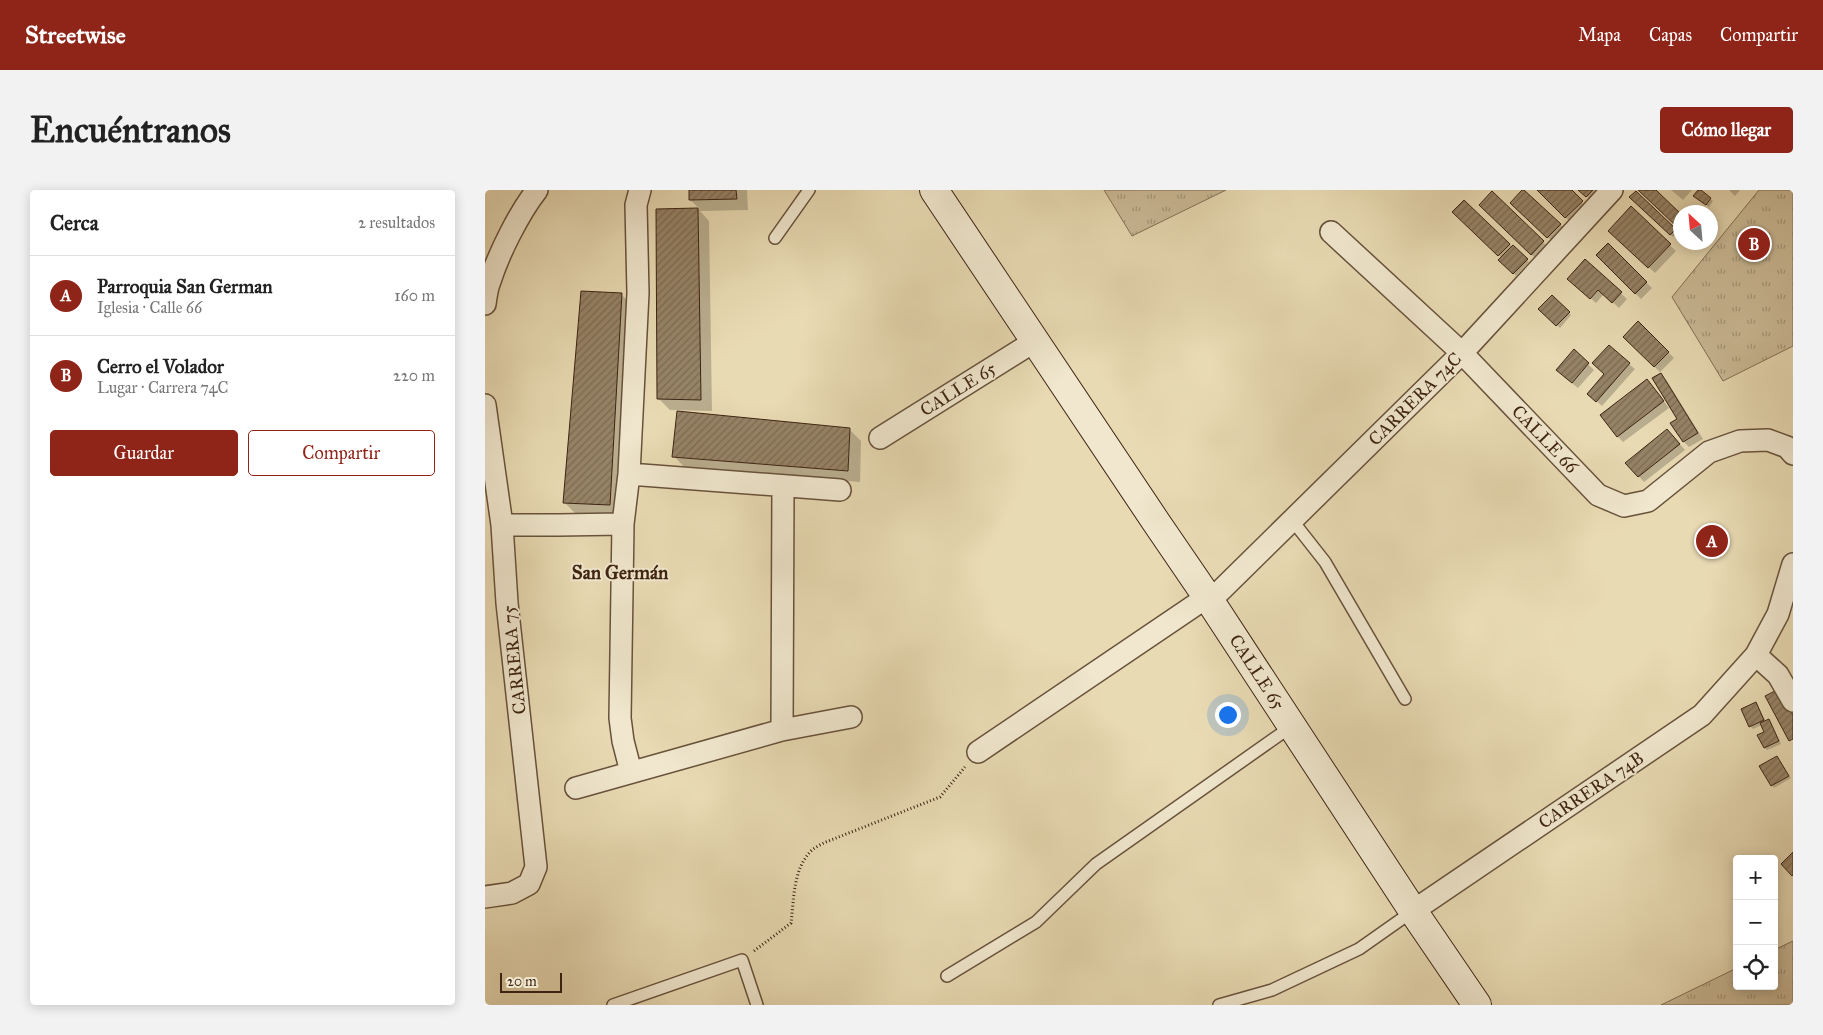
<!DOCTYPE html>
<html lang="es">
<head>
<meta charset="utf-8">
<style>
	:root { --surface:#fff; --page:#f2f2f2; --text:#222; --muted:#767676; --line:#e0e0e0; --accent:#8f2418 }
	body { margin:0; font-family:"IM FELL Great Primer",serif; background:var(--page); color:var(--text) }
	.controls { position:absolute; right:15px; bottom:15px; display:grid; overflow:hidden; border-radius:5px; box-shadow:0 2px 12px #0003 }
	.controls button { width:45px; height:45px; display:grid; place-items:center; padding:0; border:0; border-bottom:1px solid var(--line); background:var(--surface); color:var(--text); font:25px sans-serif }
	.compass { position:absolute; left:1188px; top:15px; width:45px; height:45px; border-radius:50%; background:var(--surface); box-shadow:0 2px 12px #0003; rotate:334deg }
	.scale { position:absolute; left:15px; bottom:12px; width:62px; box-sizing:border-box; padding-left:5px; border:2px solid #3e2413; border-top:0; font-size:14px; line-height:18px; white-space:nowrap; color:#3e2413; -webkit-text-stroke:4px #f0e7ce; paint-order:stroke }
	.you { position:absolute; left:742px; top:524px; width:18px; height:18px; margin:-12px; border:4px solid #fff; border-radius:50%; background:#1a73e8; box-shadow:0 0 0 8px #1a73e833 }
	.badge { display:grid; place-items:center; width:32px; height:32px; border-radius:50%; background:var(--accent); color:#fff; font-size:16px; font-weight:700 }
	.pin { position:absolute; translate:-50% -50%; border:2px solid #fff; box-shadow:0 1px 5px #0006 }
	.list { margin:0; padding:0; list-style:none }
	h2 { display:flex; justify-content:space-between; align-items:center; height:65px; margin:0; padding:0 20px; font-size:21px }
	h2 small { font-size:16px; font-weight:400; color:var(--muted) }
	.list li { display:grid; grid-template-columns:32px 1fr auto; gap:15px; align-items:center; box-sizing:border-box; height:80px; padding:0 20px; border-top:1px solid var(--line) }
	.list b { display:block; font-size:19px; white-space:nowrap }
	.list p { margin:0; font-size:16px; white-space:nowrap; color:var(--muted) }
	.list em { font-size:16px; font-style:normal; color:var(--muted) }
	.actions { display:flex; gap:10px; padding:15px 20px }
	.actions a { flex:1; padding:11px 0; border:1px solid var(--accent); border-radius:5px; text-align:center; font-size:18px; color:var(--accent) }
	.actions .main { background:var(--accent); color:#fff }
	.icon { flex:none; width:28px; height:28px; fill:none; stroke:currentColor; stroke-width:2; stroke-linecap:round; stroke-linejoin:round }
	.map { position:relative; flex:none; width:1308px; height:815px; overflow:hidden; border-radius:5px }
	header { display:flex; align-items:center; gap:30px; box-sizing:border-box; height:70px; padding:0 25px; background:var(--accent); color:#fff }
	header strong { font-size:24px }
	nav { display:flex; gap:28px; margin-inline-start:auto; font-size:18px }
	.intro { display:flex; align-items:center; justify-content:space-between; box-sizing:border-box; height:120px; padding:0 30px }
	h1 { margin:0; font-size:35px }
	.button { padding:12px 22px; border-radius:5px; background:var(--accent); color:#fff; font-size:18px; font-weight:700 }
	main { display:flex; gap:30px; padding:0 30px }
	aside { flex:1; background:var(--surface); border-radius:5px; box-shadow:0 2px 12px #0003 }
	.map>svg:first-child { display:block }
	.grass { fill:url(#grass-tufts); stroke:#847056 }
	.shadow { fill:#0003 }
	.building { fill:url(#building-hatch); stroke:#3e2413 }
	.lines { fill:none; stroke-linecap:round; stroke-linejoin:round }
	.service-casing { stroke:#68523b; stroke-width:14 }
	.minor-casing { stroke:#68523b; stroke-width:24 }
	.secondary-casing { stroke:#3e2413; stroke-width:30 }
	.path { stroke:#3e2413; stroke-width:3; stroke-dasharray:1 2.5; stroke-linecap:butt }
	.service { stroke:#f0e7ce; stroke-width:11 }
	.minor { stroke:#f0e7ce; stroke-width:21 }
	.secondary { stroke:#f0e7ce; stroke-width:28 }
	.labels { text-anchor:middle; stroke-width:4; stroke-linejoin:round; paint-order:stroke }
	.street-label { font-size:18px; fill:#3e2413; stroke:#f0e7ce }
	.neighbourhood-label { font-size:19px; font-weight:bold; fill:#3e2413; stroke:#f0e7ce }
</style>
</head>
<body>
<header>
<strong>Streetwise</strong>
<nav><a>Mapa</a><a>Capas</a><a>Compartir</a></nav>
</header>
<div class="intro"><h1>Encuéntranos</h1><a class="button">Cómo llegar</a></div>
<main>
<aside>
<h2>Cerca<small>2 resultados</small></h2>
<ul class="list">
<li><span class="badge">A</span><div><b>Parroquia San German</b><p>Iglesia · Calle 66</p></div><em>160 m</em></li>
<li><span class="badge">B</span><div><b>Cerro el Volador</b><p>Lugar · Carrera 74C</p></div><em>220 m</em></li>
</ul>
<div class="actions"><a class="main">Guardar</a><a>Compartir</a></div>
</aside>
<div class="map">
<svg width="1308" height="815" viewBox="0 0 1308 815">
	<defs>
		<pattern id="grass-tufts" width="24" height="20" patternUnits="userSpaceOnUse" patternTransform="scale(1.25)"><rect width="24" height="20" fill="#cbbb98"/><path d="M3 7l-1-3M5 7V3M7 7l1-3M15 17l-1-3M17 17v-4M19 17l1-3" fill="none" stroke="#a6987b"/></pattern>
		<pattern id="building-hatch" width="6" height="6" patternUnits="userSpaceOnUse" patternTransform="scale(1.25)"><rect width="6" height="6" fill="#968366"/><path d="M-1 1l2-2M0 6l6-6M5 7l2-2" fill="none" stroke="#7c6b53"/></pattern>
	</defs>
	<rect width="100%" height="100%" fill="#e8dab3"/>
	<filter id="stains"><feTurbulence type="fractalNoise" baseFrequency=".004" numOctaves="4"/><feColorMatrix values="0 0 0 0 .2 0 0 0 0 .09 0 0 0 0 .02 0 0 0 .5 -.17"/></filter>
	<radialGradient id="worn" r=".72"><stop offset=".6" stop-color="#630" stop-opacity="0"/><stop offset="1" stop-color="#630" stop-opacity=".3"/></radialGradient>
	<path class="grass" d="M619,0H741L647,46Z
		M1274,0H1308V156L1238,191L1187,107Z
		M1308,751V815H1176L1252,778V796H1289V760Z"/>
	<path class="shadow" d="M205,0H262L263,20L215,21L224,31L227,221L185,220L173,208L172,20L215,19L205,10Z
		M1054,0H1085L1102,18L1086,33Z
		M1095,0H1120L1108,12Z
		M1154,0H1169L1196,26V39Z
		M1186,0H1207L1198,10Z
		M1214,0L1228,11L1224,17L1212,8Z
		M1244,0H1255L1250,6Z
		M1151,2L1192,42L1188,47L1146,7Z
		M1007,3L1064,58L1052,70L995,15Z
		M979,11L1044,72L1031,86L1015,70L1017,68L969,22Z
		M1146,18L1191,61L1170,83L1125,41Z
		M1032,19L1075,34L1081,40L1069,53Z
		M1123,55L1167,98L1156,109L1112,65Z
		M1100,70L1142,109L1134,118L1119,104L1111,113L1090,94Z
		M136,104L148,116L137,326L91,324L79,312Z
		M1067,107L1086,125L1075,138L1055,119Z
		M1153,133L1189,168L1175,182L1139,147Z
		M1089,161L1109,180L1093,198L1078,186Z
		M1144,174L1150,179L1117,216L1109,209Z
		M1176,185L1182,191L1218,249L1204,257L1199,252L1194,229Z
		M1168,197L1184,218L1138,252L1133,247Z
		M364,239L376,251L375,292L200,278L189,266Z
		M1188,246L1200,260L1159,292L1142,273Z
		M1271,513L1281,532L1283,531L1286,533L1296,554L1282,560L1280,558V542L1277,535L1268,539L1265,536Z
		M1294,570L1306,588L1289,598L1287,595Z"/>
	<path class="building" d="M204,0H251L252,9L204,10Z
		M1037,0H1039L1076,34L1062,48L1025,13Z
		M1052,0H1087L1098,11L1080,28Z
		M1093,0H1108L1101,7Z
		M1153,0H1171L1196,24V31L1191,36Z
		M1213,0H1216L1226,8L1221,15L1208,6Z
		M1007,1L1059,51L1046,65L994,15Z
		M1151,1L1191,39L1185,45L1144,7Z
		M979,10L1025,54L1013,66L967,22Z
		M1146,16L1186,54L1163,78L1123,41Z
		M213,18L216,210L172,209L171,19Z
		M1123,53L1162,92L1150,104L1111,65Z
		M1028,55L1043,69L1028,84L1013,70Z
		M1100,69L1137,102L1127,113L1113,100L1105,109L1082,89Z
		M96,101L137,103L125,315L78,313Z
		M1067,105L1085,122L1071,136L1053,119Z
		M1153,131L1184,162L1169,177L1138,147Z
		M1124,155L1145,173L1111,212L1102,204L1119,184L1107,173Z
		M1089,159L1104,173L1087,193L1071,180Z
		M1176,183L1213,243L1198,252L1185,233L1192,229L1167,188Z
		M1162,189L1179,211L1132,247L1115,225Z
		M192,221L365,238L363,281L187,267Z
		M1182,239L1195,254L1153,287L1140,273Z
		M1294,499L1308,525V549L1304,551L1280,506Z
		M1271,512L1279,530L1264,537L1256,519Z
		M1284,529L1294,551L1279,558L1272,545L1279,542L1275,533Z
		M1292,566L1304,586L1286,596L1274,576Z
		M1308,662V685L1307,686L1296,674Z"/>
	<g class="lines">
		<defs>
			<path id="service" d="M290,48L324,0
				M807,330L840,372L920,509
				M462,786L551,732L611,674L807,536
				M128,815L257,770L272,815
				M734,815L787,800L874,759L928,721"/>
			<path id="minor" d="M846,42L977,163L1113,305L1139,316L1163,311L1224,262L1255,251L1283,250L1302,257L1308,264
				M0,114C1,106 2,98 5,91C14,63 34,23 52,0
				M0,215L17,335L22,413L51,677L44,694L27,703L0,707
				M395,248L550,151
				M144,284L355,300
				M17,335H73L138,334
				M725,411L977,163L1127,0
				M1271,465L1293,485L1308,511
				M297,540L298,296
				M493,562L722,407
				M146,582L138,551L135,528L138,334L144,284L153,103L151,15L155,0
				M91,598L297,540L366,527
				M928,721L1217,525L1271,465L1293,424L1308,374"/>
			<path id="secondary" d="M449,0L671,332L725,411L928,721L992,815"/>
		</defs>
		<use href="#service" class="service-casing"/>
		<use href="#minor" class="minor-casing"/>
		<use href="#secondary" class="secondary-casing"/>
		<path class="path" d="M269,761L306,733C309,709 308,678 327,660C331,657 336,654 341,652L455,607L480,577"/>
		<use href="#service" class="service"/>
		<use href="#minor" class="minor"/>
		<use href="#secondary" class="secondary"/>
	</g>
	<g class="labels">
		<g class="street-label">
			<text transform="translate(473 199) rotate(-32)" y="6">CALLE 65</text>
			<text transform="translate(930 209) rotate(-45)" y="6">CARRERA 74C</text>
			<text transform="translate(1060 249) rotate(46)" y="6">CALLE 66</text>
			<text transform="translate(29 470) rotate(-96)" y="6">CARRERA 75</text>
			<text transform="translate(772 482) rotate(57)" y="6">CALLE 65</text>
			<text transform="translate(1106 600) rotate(-34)" y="6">CARRERA 74B</text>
		</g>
		<g class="neighbourhood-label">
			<text x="135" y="389">San Germán</text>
		</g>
	</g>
	<rect width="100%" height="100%" filter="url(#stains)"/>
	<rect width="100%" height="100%" fill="url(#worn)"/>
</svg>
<div class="controls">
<button>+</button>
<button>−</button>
<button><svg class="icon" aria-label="locate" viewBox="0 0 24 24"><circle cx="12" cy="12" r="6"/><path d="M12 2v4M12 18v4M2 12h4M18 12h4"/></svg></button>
</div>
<svg class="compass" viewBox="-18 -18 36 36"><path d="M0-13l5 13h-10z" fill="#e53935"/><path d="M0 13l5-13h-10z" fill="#767676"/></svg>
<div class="scale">20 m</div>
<div class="you"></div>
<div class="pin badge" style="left:1227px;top:351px">A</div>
<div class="pin badge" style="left:1269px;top:54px">B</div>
</div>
</main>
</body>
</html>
